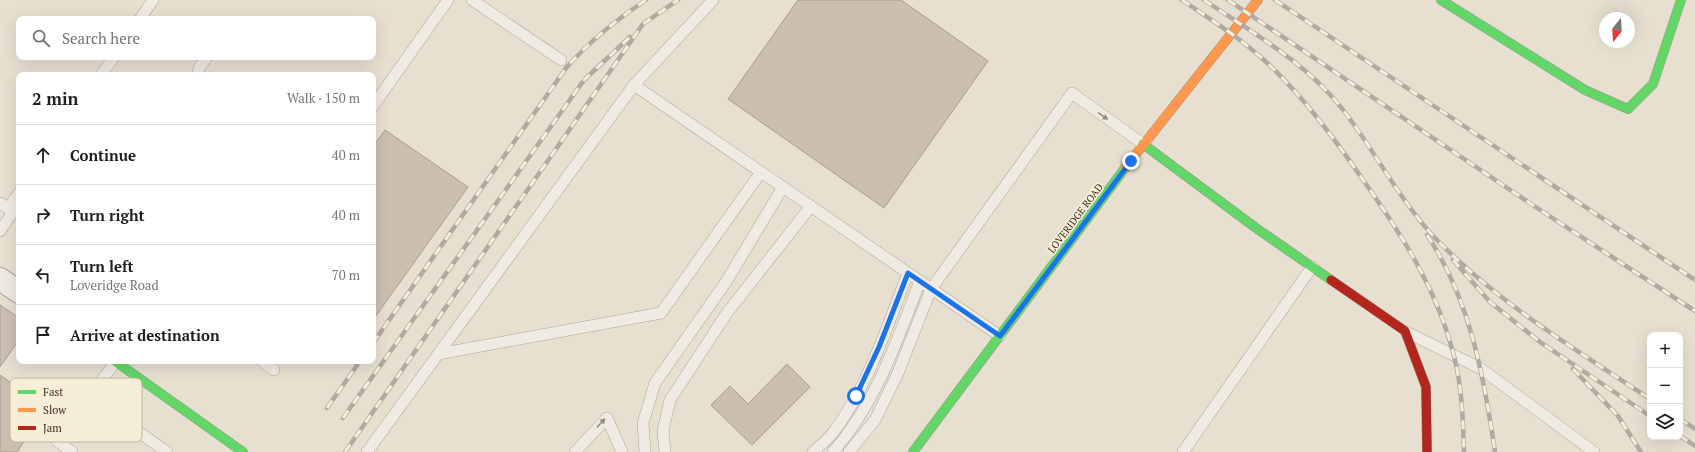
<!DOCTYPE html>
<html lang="en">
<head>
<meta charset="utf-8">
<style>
	:root { --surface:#fff; --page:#f6f6f6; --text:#202124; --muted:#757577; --line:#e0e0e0 }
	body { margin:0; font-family:"PT Serif",serif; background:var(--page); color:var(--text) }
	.controls { position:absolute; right:12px; bottom:12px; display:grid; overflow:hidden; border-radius:8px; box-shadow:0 4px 16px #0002 }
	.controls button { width:36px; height:36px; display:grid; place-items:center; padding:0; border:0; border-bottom:1px solid var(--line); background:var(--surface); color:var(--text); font:20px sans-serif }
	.compass { position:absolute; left:1599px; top:12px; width:36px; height:36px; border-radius:50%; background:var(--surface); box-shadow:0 4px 16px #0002; rotate:198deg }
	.stop { position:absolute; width:12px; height:12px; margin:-9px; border:3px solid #1a73e8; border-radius:50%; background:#fff }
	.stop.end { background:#1a73e8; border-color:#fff; box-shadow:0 1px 4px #0008 }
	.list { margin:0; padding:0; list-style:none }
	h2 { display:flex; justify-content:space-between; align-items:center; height:52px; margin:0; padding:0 16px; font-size:17px }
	h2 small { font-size:13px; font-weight:400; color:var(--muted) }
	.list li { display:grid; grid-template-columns:26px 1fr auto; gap:12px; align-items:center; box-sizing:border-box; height:60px; padding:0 16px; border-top:1px solid var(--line) }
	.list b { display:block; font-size:15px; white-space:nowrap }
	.list p { margin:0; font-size:13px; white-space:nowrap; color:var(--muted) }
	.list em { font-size:13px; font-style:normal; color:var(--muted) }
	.icon { flex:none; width:22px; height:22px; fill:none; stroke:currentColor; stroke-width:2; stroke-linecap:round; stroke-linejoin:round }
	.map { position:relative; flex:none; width:1695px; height:452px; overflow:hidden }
	.search { position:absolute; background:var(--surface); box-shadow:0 4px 16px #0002; left:16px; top:16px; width:360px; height:44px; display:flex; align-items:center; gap:10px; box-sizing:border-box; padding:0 14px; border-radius:8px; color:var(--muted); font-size:15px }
	.panel { position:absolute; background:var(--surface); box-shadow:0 4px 16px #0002; left:16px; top:72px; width:360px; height:292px; border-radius:8px }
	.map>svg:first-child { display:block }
	.building { fill:#cbbfb2; stroke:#a89c90 }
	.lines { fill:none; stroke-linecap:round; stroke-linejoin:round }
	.lane-casing { stroke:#ada599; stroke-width:12 }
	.street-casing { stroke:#ada599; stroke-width:24 }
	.fast-casing { stroke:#9c958a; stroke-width:10 }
	.slow-casing { stroke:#9c958a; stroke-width:10 }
	.jam-casing { stroke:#9c958a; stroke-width:10 }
	.lane { stroke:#efebe3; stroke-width:11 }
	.street { stroke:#efebe3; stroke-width:22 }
	.fast { stroke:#63d668; stroke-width:9 }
	.slow { stroke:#ff974d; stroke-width:9 }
	.jam { stroke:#b3261e; stroke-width:9 }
	.rail-casing { stroke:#afaaa2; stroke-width:4.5 }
	.rail { stroke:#f7eed8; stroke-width:3; stroke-dasharray:9; stroke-linecap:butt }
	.oneway { fill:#968c82 }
	.route { stroke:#1a73e8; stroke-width:5 }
	.labels { text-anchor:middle; stroke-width:3.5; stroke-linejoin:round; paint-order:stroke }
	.street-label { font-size:10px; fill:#3d2e20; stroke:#f7eed8 }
	.key { fill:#f7eed8; stroke:#bfb4a1; stroke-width:1 }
	.key-label { font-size:11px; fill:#3d2e20 }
</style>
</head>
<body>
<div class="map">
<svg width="1695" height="452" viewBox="0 0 1695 452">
	<rect width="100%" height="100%" fill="#e7e0d1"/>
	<path class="building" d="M798,0H901L988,61L884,208L728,99Z
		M385,130L468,187L373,320V147Z
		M0,305L19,318V340L0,367Z
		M787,364L810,387L752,445L711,405L730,386L748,404Z
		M0,375L47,408L17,452H0Z"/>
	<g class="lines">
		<defs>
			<path id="lane" d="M472,0L561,60
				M140,19L153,0
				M101,75L114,57
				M198,75L199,68L207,57
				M634,85L1000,336
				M373,106L448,0
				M0,203L13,212L0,231
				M8,208L19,193
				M1406,332L1480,368L1594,452
				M438,354L661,313L761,172
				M262,361L274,370
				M89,397L167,452
				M72,452L57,441L116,361
				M367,452L634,85L713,0
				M575,452L607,418L622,452
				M645,452L643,423L655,383L726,282L783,187
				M665,452L663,431L670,400L727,313L811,206
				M813,452C820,446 827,440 833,433C868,386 887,327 908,273
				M833,452C876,403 897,341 920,281
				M849,452L875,420L898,373L931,289L1072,93L1143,144
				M1183,452L1312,267"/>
			<path id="street" d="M0,279L19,292"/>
			<path id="fast" d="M1441,0L1585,90L1628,109L1653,84L1681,0
				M1143,144L1256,228L1331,280
				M115,361L243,452
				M913,452L1125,168"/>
			<path id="slow" d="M1125,168L1258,0"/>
			<path id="jam" d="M1331,280L1405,331L1426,387L1427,452"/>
		</defs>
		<use href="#lane" class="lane-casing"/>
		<use href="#street" class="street-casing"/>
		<use href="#fast" class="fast-casing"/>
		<use href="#slow" class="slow-casing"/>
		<use href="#jam" class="jam-casing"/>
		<use href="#lane" class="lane"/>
		<use href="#street" class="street"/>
		<use href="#fast" class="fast"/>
		<use href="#slow" class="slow"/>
		<use href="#jam" class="jam"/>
		<defs>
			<path id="rail" d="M1182,0C1210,19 1239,37 1265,61C1305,98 1337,142 1368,187C1405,240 1438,292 1454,356C1462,387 1463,420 1464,452
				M1204,0C1253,33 1308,64 1344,111C1376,153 1400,201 1436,239C1497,302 1578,351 1650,399
				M1228,0L1534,206L1695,311
				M1275,0L1695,280
				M1427,235C1470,299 1484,377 1495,452
				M1453,260L1490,302L1540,342L1650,416
				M373,343L566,68C591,40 615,21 646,0
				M1573,369L1618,416L1641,452
				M327,408L360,361
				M343,418L584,80L630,37
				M1680,419L1695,429
				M1680,436L1695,446
				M345,452L643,24L678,0"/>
		</defs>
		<use href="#rail" class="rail-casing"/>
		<use href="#rail" class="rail"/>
	</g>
	<defs><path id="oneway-solid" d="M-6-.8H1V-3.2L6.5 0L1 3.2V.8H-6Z"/></defs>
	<g class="oneway">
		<use href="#oneway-solid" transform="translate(1103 116) rotate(35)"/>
		<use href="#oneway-solid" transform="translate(601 423) rotate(-47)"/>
	</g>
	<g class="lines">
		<path class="route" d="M856,396L879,347L908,273L1000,336L1131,161"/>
	</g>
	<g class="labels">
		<g class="street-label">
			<text transform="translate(1075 218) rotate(-53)" y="4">LOVERIDGE ROAD</text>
		</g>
	</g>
	<rect x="10" y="378" width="132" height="64" rx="6" class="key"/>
	<rect x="18" y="390" width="18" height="4" fill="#63d668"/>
	<rect x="18" y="408" width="18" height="4" fill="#ff974d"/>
	<rect x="18" y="426" width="18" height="4" fill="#b3261e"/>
	<g class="key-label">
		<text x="43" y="396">Fast</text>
		<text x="43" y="414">Slow</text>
		<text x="43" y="432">Jam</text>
	</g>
</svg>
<div class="controls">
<button>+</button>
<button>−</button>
<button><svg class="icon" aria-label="layers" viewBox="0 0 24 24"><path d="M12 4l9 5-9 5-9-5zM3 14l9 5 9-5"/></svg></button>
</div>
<svg class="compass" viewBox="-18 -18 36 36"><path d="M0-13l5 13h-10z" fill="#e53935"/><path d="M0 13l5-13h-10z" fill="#757577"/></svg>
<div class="stop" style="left:856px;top:396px"></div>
<div class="stop end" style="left:1131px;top:161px"></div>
<div class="search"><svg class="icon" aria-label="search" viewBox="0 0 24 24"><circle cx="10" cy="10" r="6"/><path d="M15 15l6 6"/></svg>Search here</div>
<section class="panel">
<h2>2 min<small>Walk · 150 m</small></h2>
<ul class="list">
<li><svg class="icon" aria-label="ahead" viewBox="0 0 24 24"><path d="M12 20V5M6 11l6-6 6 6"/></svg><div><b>Continue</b></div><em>40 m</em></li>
<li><svg class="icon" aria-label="right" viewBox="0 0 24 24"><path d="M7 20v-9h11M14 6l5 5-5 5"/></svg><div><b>Turn right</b></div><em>40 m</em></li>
<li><svg class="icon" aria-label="left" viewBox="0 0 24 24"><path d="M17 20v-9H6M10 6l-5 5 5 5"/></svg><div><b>Turn left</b><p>Loveridge Road</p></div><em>70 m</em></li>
<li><svg class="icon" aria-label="arrive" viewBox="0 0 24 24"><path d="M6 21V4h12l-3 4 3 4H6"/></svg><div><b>Arrive at destination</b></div></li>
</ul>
</section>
</div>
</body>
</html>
